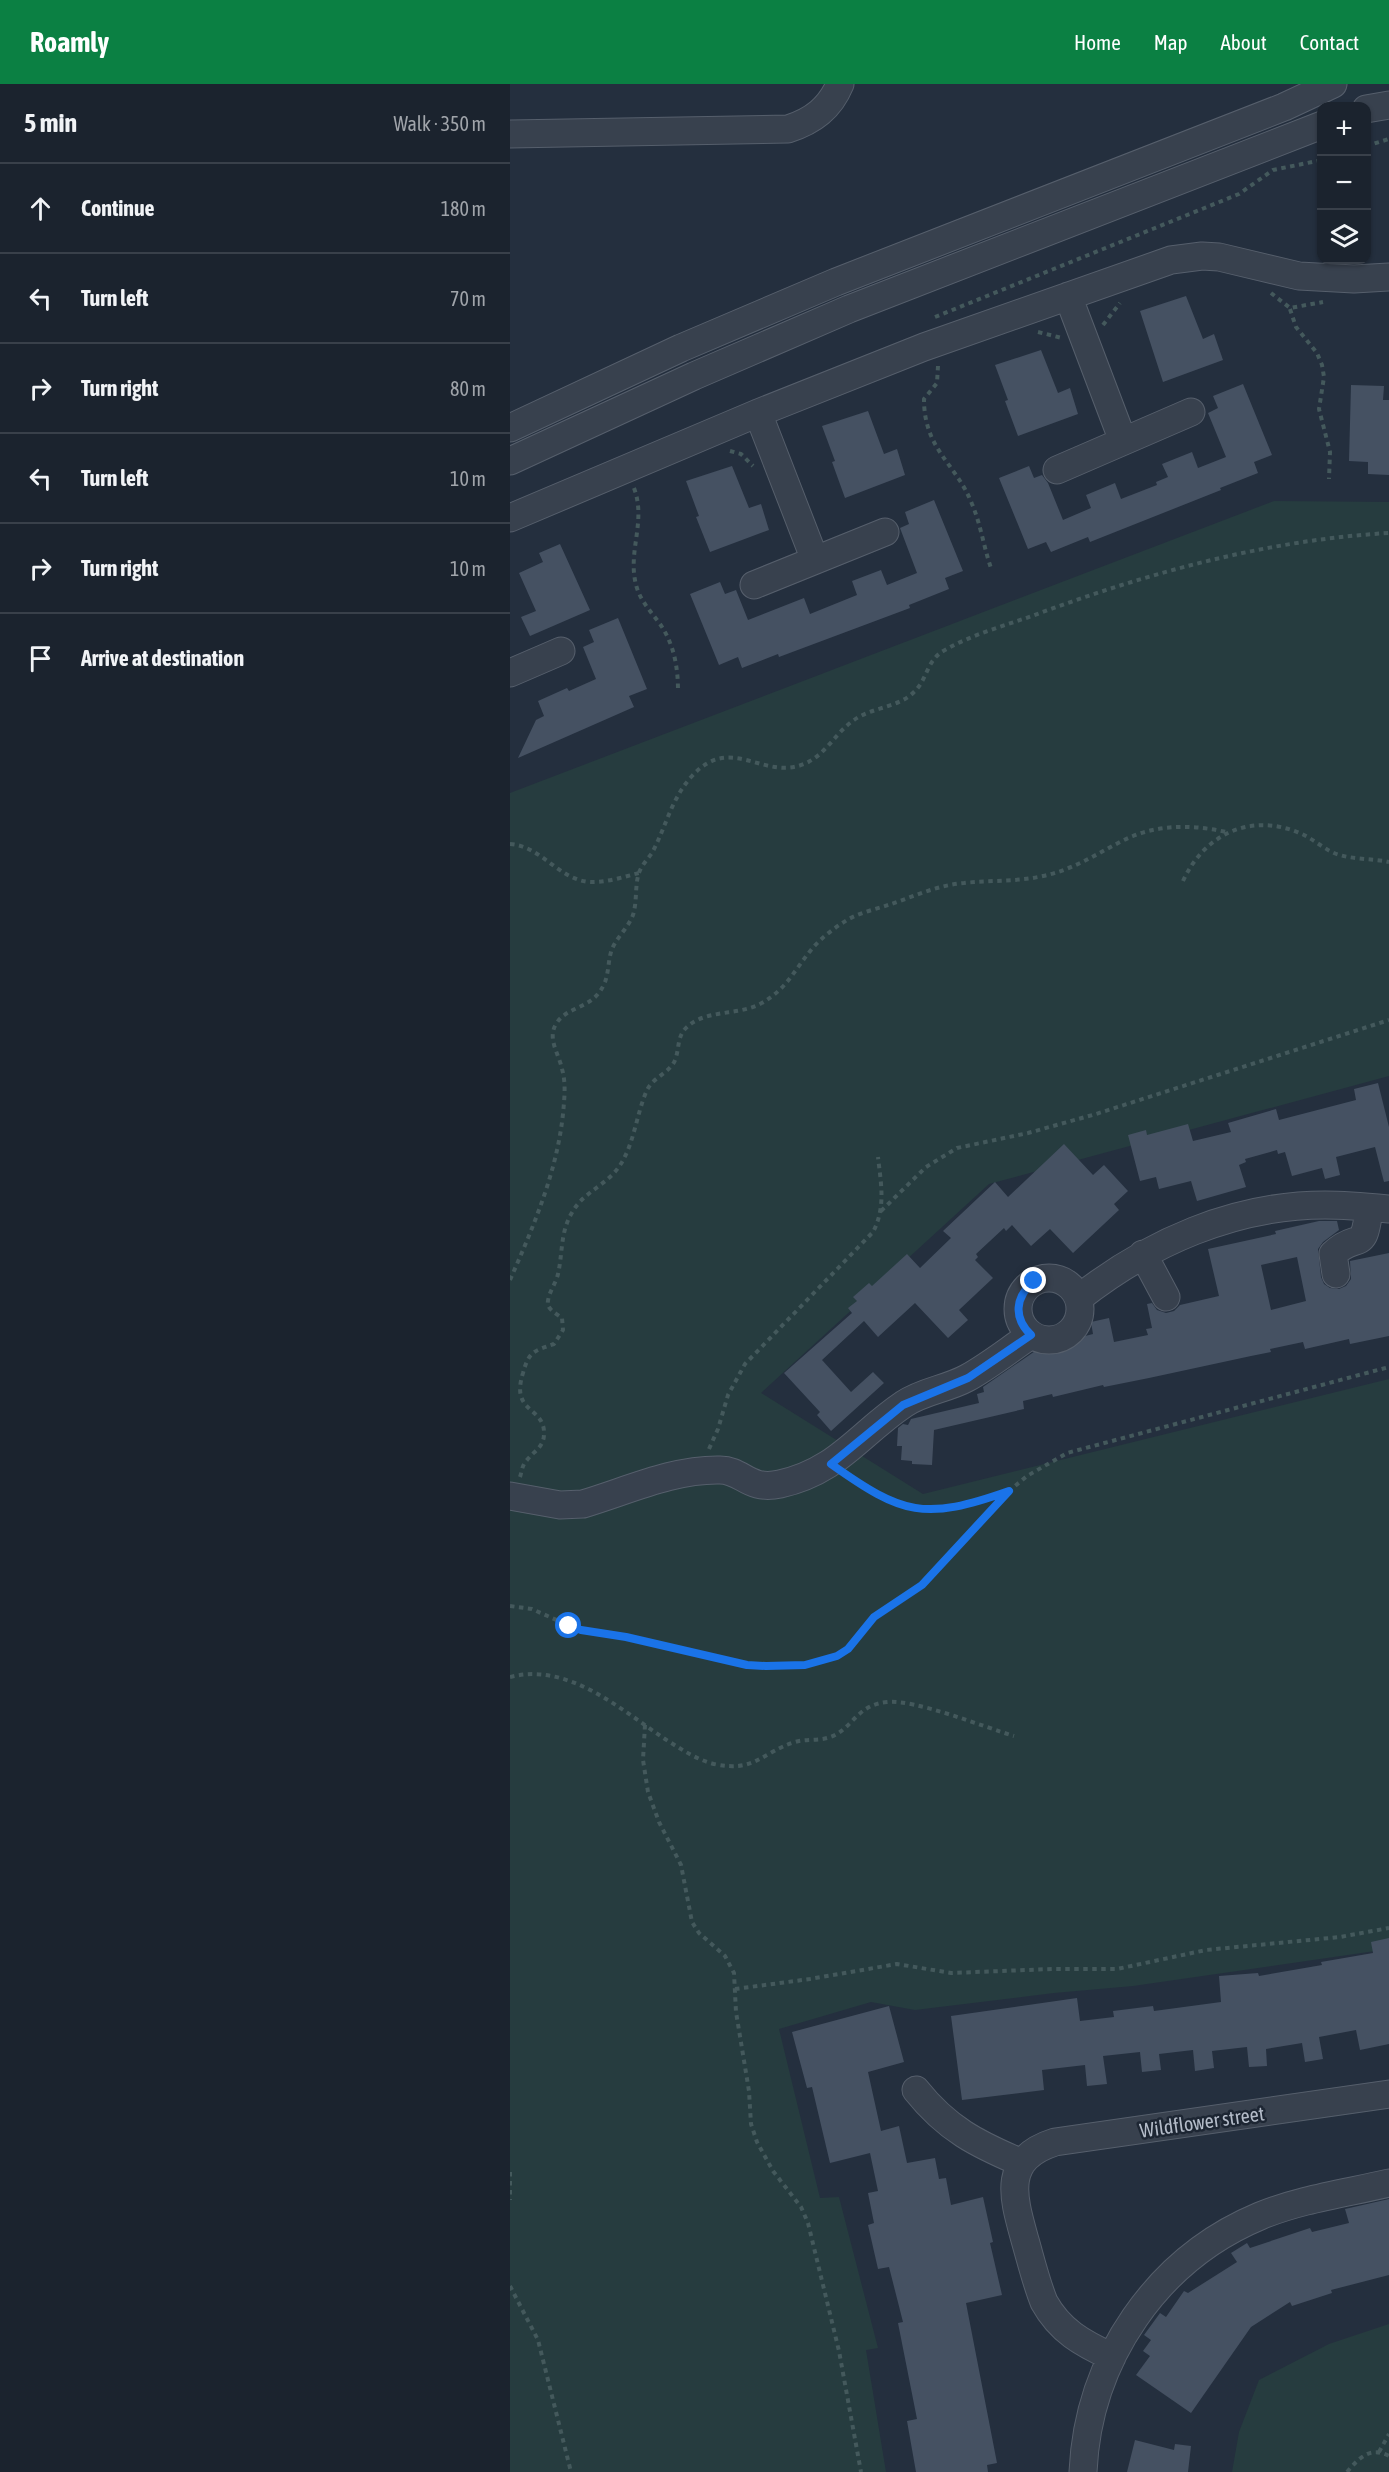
<!DOCTYPE html>
<html lang="en">
<head>
<meta charset="utf-8">
<style>
	:root { --surface:#1b232e; --page:#282f3a; --text:#f1f3f6; --muted:#a0a4aa; --line:#39404a; --accent:#0b8043 }
	body { margin:0; font-family:"Asap Condensed",sans-serif; background:var(--page); color:var(--text) }
	.controls { position:absolute; right:18px; top:18px; display:grid; overflow:hidden; border-radius:12px; box-shadow:0 2px 4px #0004 }
	.controls button { width:54px; height:54px; display:grid; place-items:center; padding:0; border:0; border-bottom:2px solid var(--line); background:var(--surface); color:var(--text); font:30px sans-serif }
	.stop { position:absolute; width:18px; height:18px; margin:-14px; border:4px solid #1a73e8; border-radius:50%; background:#fff }
	.stop.end { background:#1a73e8; border-color:#fff; box-shadow:0 2px 6px #0008 }
	.list { margin:0; padding:0; list-style:none }
	h2 { display:flex; justify-content:space-between; align-items:center; height:78px; margin:0; padding:0 24px; font-size:26px }
	h2 small { font-size:20px; font-weight:400; color:var(--muted) }
	.list li { display:grid; grid-template-columns:39px 1fr auto; gap:18px; align-items:center; box-sizing:border-box; height:90px; padding:0 24px; border-top:2px solid var(--line) }
	.list b { display:block; font-size:22px; white-space:nowrap }
	.list em { font-size:20px; font-style:normal; color:var(--muted) }
	.icon { flex:none; width:33px; height:33px; fill:none; stroke:currentColor; stroke-width:2; stroke-linecap:round; stroke-linejoin:round }
	.map { position:relative; flex:none; width:879px; height:2388px; overflow:hidden }
	header { display:flex; align-items:center; gap:36px; box-sizing:border-box; height:84px; padding:0 30px; background:var(--accent); color:#fff }
	header strong { font-size:28px }
	nav { display:flex; gap:33px; margin-inline-start:auto; font-size:21px }
	main { display:flex }
	aside { flex:1; background:var(--surface) }
	.map>svg:first-child { display:block }
	.green { fill:#263c3f }
	.building { fill:#455162; fill-rule:evenodd }
	.lines { fill:none; stroke-linecap:round; stroke-linejoin:round }
	.minor-casing { stroke:#565f6c; stroke-width:29 }
	.path { stroke:#44595c; stroke-width:4; stroke-dasharray:4.5 4.5; stroke-linecap:butt }
	.minor { stroke:#38414e; stroke-width:27 }
	.route { stroke:#1a73e8; stroke-width:8 }
	.labels { text-anchor:middle; stroke-width:5; stroke-linejoin:round; paint-order:stroke }
	.street-label { font-size:20px; fill:#b4bcc9; stroke:#1d2633 }
</style>
</head>
<body>
<header>
<strong>Roamly</strong>
<nav><a>Home</a><a>Map</a><a>About</a><a>Contact</a></nav>
</header>
<main>
<aside>
<h2>5 min<small>Walk · 350 m</small></h2>
<ul class="list">
<li><svg class="icon" aria-label="ahead" viewBox="0 0 24 24"><path d="M12 20V5M6 11l6-6 6 6"/></svg><div><b>Continue</b></div><em>180 m</em></li>
<li><svg class="icon" aria-label="left" viewBox="0 0 24 24"><path d="M17 20v-9H6M10 6l-5 5 5 5"/></svg><div><b>Turn left</b></div><em>70 m</em></li>
<li><svg class="icon" aria-label="right" viewBox="0 0 24 24"><path d="M7 20v-9h11M14 6l5 5-5 5"/></svg><div><b>Turn right</b></div><em>80 m</em></li>
<li><svg class="icon" aria-label="left" viewBox="0 0 24 24"><path d="M17 20v-9H6M10 6l-5 5 5 5"/></svg><div><b>Turn left</b></div><em>10 m</em></li>
<li><svg class="icon" aria-label="right" viewBox="0 0 24 24"><path d="M7 20v-9h11M14 6l5 5-5 5"/></svg><div><b>Turn right</b></div><em>10 m</em></li>
<li><svg class="icon" aria-label="arrive" viewBox="0 0 24 24"><path d="M6 21V4h12l-3 4 3 4H6"/></svg><div><b>Arrive at destination</b></div></li>
</ul>
</aside>
<div class="map">
<svg width="879" height="2388" viewBox="0 0 879 2388">
	<rect width="100%" height="100%" fill="#242f3e"/>
	<path class="green" d="M764,417L879,418V992L479,1100L251,1309L413,1410L879,1295V1865L623,1902L544,1909L405,1926L361,1918L269,1945L310,2114L329,2113L368,2264L356,2266L376,2388H0V709Z
		M879,2240V2388H722L729,2348L749,2296L819,2260Z"/>
	<path class="building" d="M676,212L693,255L704,250L713,276L653,298L630,227Z
		M531,266L548,309L560,304L568,330L508,352L495,317L498,316L485,281Z
		M733,300L762,371L744,378L748,389L710,404L711,406L580,458L578,453L541,468L536,458L518,465L489,394L519,382L524,394L532,391L538,399L553,436L581,424L576,411L605,399L611,415L647,401L646,398L658,393L652,380L682,368L688,384L716,373L698,329L708,324L703,312Z
		M841,301L874,302L873,316H879V391L858,390V378L839,377Z
		M358,327L374,370L387,365L395,391L335,414L322,378L325,377L312,342Z
		M222,382L239,424L251,420L259,446L200,468L186,433L189,432L176,397Z
		M424,416L453,487L435,494L439,505L399,521L400,524L269,573L268,570L232,584L228,573L209,581L180,510L210,498L215,510L226,506L238,536L294,514L300,530L347,511L342,497L371,486L377,501L407,489L390,444L399,440L395,428Z
		M50,460L80,526L20,552L11,533L26,527L9,489L33,478L29,469Z
		M108,534L137,605L119,612L124,623L8,674L26,636L34,632L28,617L57,604L59,607L86,595L73,563L84,558L79,546Z
		M868,999L879,1043V1097L874,1098L865,1063L826,1073L830,1091L815,1095L812,1084L782,1092L775,1068L768,1070L767,1066L735,1075L736,1078L729,1081L736,1103L687,1117L681,1097L649,1105L646,1093L630,1097L618,1051L636,1046L637,1051L678,1040L683,1057L721,1048L718,1039L766,1025L769,1036L846,1016L844,1005Z
		M554,1060L583,1091L594,1081L618,1107L604,1120L609,1126L563,1169L540,1145L521,1162L502,1141L496,1147L494,1144L466,1170L468,1173L465,1176L483,1194L449,1226L458,1236L438,1254L405,1219L368,1253L354,1237L312,1276L341,1308L363,1288L374,1299L321,1347L307,1331L310,1328L274,1289L342,1229L338,1224L347,1217L343,1213L359,1199L362,1202L397,1170L410,1184L441,1154L433,1147L485,1098L498,1113Z
		M809,1137H827L829,1146L813,1158L808,1165L811,1193L814,1200L820,1204L829,1205L836,1202L841,1195L840,1177L879,1169V1252L840,1260L839,1255L795,1265L793,1258L760,1265L761,1268L741,1272L639,1294L594,1303L593,1301L543,1313L542,1310L513,1317L514,1325L424,1346L422,1381L402,1380V1377L391,1376L392,1362H387L388,1344L393,1340L398,1341L401,1335L469,1319L467,1310L474,1308L473,1303L531,1263L583,1250L581,1238L599,1234L604,1258L638,1251L636,1245L642,1244L637,1220L642,1219L647,1226L656,1229L664,1227L670,1221L709,1212L698,1165L766,1150L765,1147ZM787,1173L796,1217L761,1226L751,1181Z
		M879,1854V1960L850,1966L846,1946L809,1953L813,1975L795,1978L792,1959L756,1965L757,1982L739,1983L737,1963L702,1967L704,1984L685,1987L683,1966L649,1970L651,1986L632,1988L630,1968L593,1972L597,2000L577,2002L575,1981L532,1986L534,2006L452,2016L441,1932L567,1914L570,1937L604,1933L603,1927L643,1922L644,1927L711,1918L709,1892L748,1889L749,1892L812,1881L811,1878L863,1869L861,1858Z
		M379,1922L394,1978L358,1988L371,2047L389,2042L397,2079L425,2074L429,2095L436,2094L441,2121L473,2113L483,2158L480,2159L492,2211L456,2219L487,2379L477,2381L478,2388H406L397,2337L407,2335L388,2239L393,2238L379,2183L368,2185L358,2141L364,2139L358,2109L368,2107L360,2069L320,2079L302,2003L297,2004L282,1948Z
		M879,2115V2191L821,2206L822,2209L782,2222L780,2218L741,2243L681,2329L626,2291L640,2272L633,2267L641,2256L634,2251L650,2229L656,2233L674,2207L678,2209L727,2178L721,2169L737,2159L740,2164L800,2144L802,2148L839,2139L835,2125Z
		M625,2356L664,2366L665,2360L681,2362L678,2388H617Z"/>
	<g class="lines">
		<defs>
			<path id="minor" d="M856,25L879,21
				M0,50L278,45C303,37 320,24 330,0
				M558,212L613,357
				M248,329L305,476
				M0,344L171,264L326,198L774,23L823,0
				M0,377L184,292L339,225L812,41
				M547,386L681,328
				M0,434L248,329L414,263L661,176L692,172L709,173L789,192L844,195L879,193
				M244,501L375,448
				M0,589L51,567
				M633,1170L656,1213
				M826,1190L823,1170C848,1146 854,1172 859,1124
				M508 1225a31 31 0 1 1 62 0a31 31 0 1 1-62 0Z
				M569,1214C639,1159 724,1121 815,1121C836,1121 858,1123 879,1125
				M0,1412L50,1421L73,1420C117,1407 163,1385 210,1386C233,1386 238,1407 270,1400C328,1387 348,1351 394,1320C413,1307 437,1305 457,1294C479,1282 500,1265 521,1251
				M406,2006C437,2045 467,2060 512,2079
				M602,2273C572,2259 550,2247 534,2218C526,2198 521,2177 515,2156C503,2113 491,2075 545,2058L879,2010
				M573,2388C578,2275 647,2175 750,2132C791,2115 837,2109 879,2099"/>
		</defs>
		<use href="#minor" class="minor-casing"/>
		<path class="path" d="M856,62L879,55
			M761,209L780,224L813,218
			M780,225L786,243L807,269L812,281L814,293L809,325L820,368L819,395
			M425,233L729,110L763,86L812,76
			M593,241L610,219
			M528,248L552,254
			M428,282L427,299L414,315C414,366 446,379 462,420C471,441 474,465 482,487
			M220,367L231,370L243,382
			M124,404C136,436 119,465 125,496C128,515 140,526 150,540C164,560 168,583 168,607
			M0,760C31,762 48,795 79,798C95,799 113,793 129,789
			M673,797C694,751 739,729 787,748C801,753 811,763 824,769C841,776 861,774 879,778
			M371,1127L416,1083L447,1064L518,1049L586,1030L879,936
			M0,1196C25,1139 50,1081 54,1018C55,1007 55,995 52,985C49,970 37,955 46,940C57,921 84,926 95,898C99,887 98,876 102,865C107,853 118,844 123,831C127,818 125,805 128,792C130,783 137,776 142,769C156,743 161,715 182,692C221,649 253,697 294,680C316,671 325,649 344,636C362,623 388,624 404,608C418,595 416,576 435,566C461,551 493,542 522,532C637,489 756,456 879,449
			M199,1365L208,1345L218,1311L235,1280L363,1148C376,1123 371,1100 368,1073
			M10,1393C12,1387 12,1381 17,1376C24,1367 34,1363 34,1350C35,1322 0,1330 13,1289C19,1267 24,1267 44,1260L53,1246L52,1234C47,1230 36,1225 38,1217C39,1208 46,1199 48,1190C53,1168 50,1147 63,1127C73,1110 91,1103 104,1089C124,1067 125,1033 137,1006C143,994 156,990 163,980C170,969 166,955 175,945C193,925 227,932 250,920C276,906 283,888 301,866C311,854 324,844 337,836C351,828 367,825 381,820C405,812 428,801 454,799C481,796 506,798 533,792C562,786 585,771 610,758C644,740 680,740 716,748
			M339,1393C399,1434 431,1431 498,1408
			M0,1522L22,1525L71,1547L116,1553L237,1581L276,1583L313,1577L338,1565L364,1533L412,1501L499,1407L517,1392L557,1369L879,1283
			M0,1593C58,1578 110,1625 155,1655C171,1665 185,1675 204,1680C245,1689 252,1668 285,1658C298,1654 312,1658 325,1651C345,1640 348,1621 377,1618C405,1615 474,1643 504,1652
			M135,1641L133,1676L138,1708L149,1738L171,1781L182,1838L189,1849L215,1872L224,1889L226,1928L239,2007L241,2040L247,2058L263,2087L291,2123L298,2139L329,2267L351,2388
			M225,1905L300,1895L387,1880L441,1889L542,1885H607L696,1866L830,1853L879,1844
			M0,2088V2116
			M0,2202L28,2256L61,2388
			M869,2368L879,2350
			M837,2388C849,2374 860,2362 879,2372"/>
		<use href="#minor" class="minor"/>
	</g>
	<g class="lines">
		<path class="route" d="M59,1542L71,1546L116,1553L237,1581L256,1582L295,1581L327,1572L338,1565L364,1533L412,1501L499,1407C414,1437 393,1431 321,1380L393,1321L458,1294L521,1251C503,1234 505,1213 524,1197"/>
	</g>
	<g class="labels">
		<g class="street-label">
			<text transform="translate(692 2038) rotate(-8)" y="7">Wildflower street</text>
		</g>
	</g>
</svg>
<div class="controls">
<button>+</button>
<button>−</button>
<button><svg class="icon" aria-label="layers" viewBox="0 0 24 24"><path d="M12 4l9 5-9 5-9-5zM3 14l9 5 9-5"/></svg></button>
</div>
<div class="stop" style="left:59px;top:1542px"></div>
<div class="stop end" style="left:524px;top:1197px"></div>
</div>
</main>
</body>
</html>
